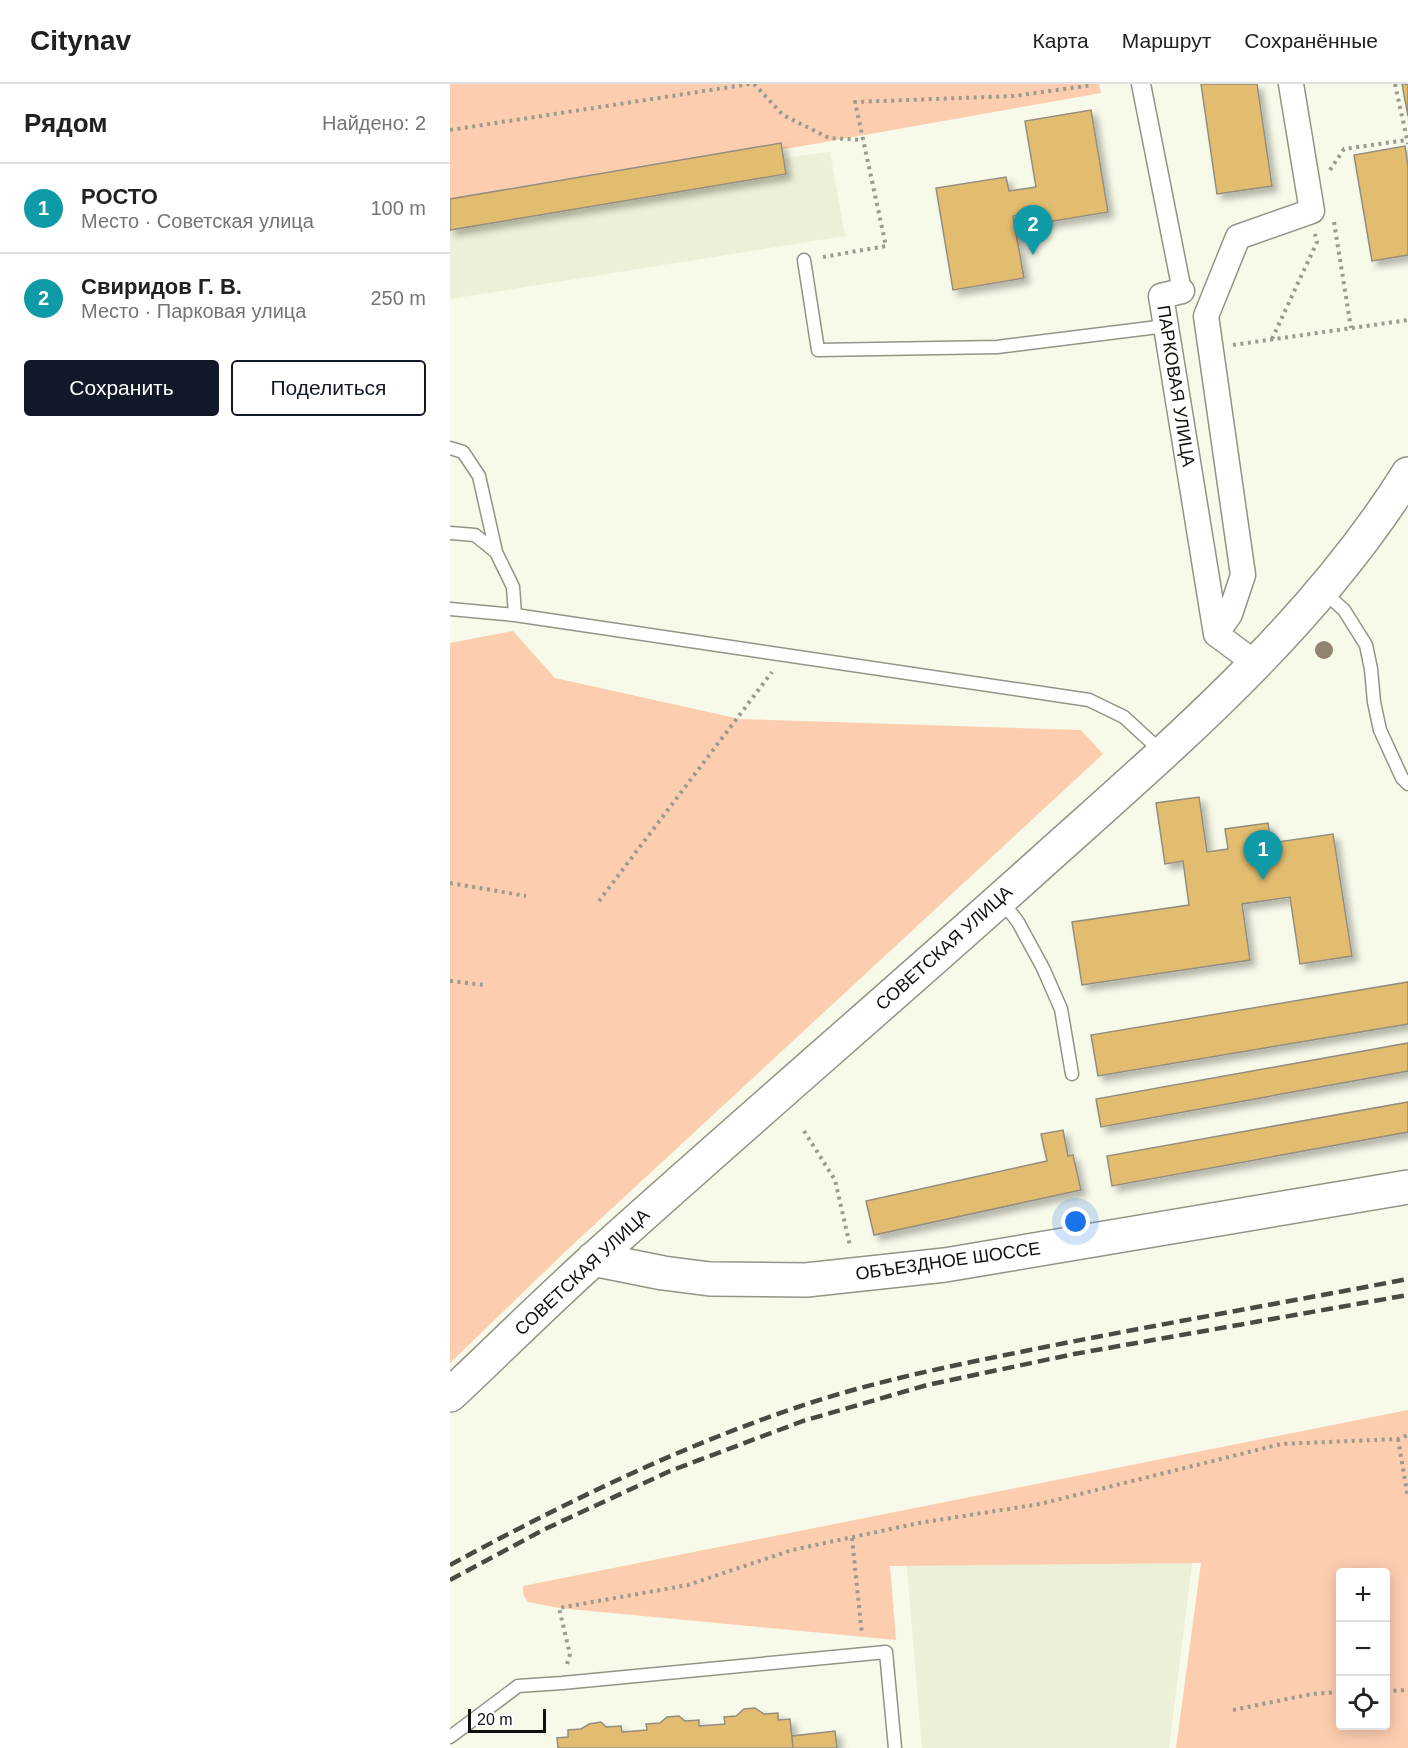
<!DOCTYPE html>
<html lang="ru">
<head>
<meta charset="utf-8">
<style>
	:root { --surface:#fff; --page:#f6f6f6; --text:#202124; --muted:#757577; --line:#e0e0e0; --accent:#111827 }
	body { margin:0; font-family:Helvetica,sans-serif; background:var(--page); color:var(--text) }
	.controls { position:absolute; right:18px; bottom:18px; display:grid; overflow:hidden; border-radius:6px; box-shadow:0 3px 15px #0003 }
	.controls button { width:54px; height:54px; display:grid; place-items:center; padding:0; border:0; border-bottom:2px solid var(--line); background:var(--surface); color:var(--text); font:30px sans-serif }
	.scale { position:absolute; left:18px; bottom:15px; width:78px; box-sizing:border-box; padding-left:6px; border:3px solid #11120c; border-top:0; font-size:16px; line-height:21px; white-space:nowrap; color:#11120c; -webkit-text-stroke:4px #fff; paint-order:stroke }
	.you { position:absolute; left:626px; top:1138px; width:21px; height:21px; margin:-15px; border:4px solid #fff; border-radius:50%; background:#1a73e8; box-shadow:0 0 0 9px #1a73e833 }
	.badge { display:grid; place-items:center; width:39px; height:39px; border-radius:50%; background:var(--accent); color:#fff; font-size:20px; font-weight:700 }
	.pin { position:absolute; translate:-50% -50px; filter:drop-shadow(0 2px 3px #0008) }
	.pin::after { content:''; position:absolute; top:32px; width:21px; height:18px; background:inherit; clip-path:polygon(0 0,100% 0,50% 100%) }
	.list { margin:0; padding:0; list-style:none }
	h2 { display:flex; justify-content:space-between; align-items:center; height:78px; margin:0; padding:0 24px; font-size:26px }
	h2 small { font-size:20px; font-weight:400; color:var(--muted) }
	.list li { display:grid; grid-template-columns:39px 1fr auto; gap:18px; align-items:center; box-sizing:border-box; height:90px; padding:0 24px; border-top:2px solid var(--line) }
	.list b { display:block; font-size:22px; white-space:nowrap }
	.list p { margin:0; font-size:20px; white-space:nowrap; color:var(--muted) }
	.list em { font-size:20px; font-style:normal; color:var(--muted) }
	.actions { display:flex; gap:12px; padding:18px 24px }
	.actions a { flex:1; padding:14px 0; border:2px solid var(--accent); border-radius:6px; text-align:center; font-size:21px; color:var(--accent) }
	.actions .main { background:var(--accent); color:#fff }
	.icon { flex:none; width:33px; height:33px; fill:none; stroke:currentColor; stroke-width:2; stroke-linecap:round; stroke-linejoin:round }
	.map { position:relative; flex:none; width:958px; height:1664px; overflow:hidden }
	header { display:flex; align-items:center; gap:36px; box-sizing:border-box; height:84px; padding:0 30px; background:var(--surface); border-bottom:2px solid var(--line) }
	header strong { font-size:28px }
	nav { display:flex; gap:33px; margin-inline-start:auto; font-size:21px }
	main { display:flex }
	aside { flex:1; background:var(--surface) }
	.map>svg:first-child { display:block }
	.built { fill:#edf0d8 }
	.green { fill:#fdcdaf; fill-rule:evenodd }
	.building { fill:#e2bd70; stroke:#948d80; stroke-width:1.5; filter:url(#shadow) }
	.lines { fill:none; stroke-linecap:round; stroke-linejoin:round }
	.service-casing { stroke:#929486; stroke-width:15 }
	.pedestrian-casing { stroke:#929486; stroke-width:21 }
	.minor-casing { stroke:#929486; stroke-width:27 }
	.primary-casing { stroke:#929486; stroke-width:36 }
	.path { stroke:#9a9c90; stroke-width:4; stroke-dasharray:3 4.5; stroke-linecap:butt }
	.service { stroke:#fff; stroke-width:12 }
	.pedestrian { stroke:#fff; stroke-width:18 }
	.minor { stroke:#fff; stroke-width:24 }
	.primary { stroke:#fff; stroke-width:33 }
	.rail { stroke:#494a42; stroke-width:4.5; stroke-dasharray:12 6; stroke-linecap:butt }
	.tree { fill:#928371 }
	.labels { text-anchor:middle; stroke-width:4.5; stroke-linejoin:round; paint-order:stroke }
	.street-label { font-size:18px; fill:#11120c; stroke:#fff }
</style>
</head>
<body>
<header>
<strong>Citynav</strong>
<nav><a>Карта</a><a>Маршрут</a><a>Сохранённые</a></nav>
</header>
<main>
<aside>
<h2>Рядом<small>Найдено: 2</small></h2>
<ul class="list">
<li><span class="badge" style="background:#0f9aa8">1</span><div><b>РОСТО</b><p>Место · Советская улица</p></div><em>100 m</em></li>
<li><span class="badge" style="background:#0f9aa8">2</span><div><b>Свиридов Г. В.</b><p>Место · Парковая улица</p></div><em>250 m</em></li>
</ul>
<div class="actions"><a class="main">Сохранить</a><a>Поделиться</a></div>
</aside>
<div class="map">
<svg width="958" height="1664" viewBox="0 0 958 1664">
	<defs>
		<filter id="shadow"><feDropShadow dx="5.5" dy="5.5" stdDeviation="3" flood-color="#0004"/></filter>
	</defs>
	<rect width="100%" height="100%" fill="#f7f9e9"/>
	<path class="built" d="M380,68L395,152L0,215V146L336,90L334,74Z
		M745,1457L719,1664H472L456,1473Z"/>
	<path class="green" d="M0,0H649L651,9L341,64L276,72L0,116Z
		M63,547L105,594L290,635L631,646L653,670L117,1166L0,1279V559Z
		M958,1326V1664H726L751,1479L440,1482L446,1556L109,1524L78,1518L73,1510V1502ZM890,1488H936V1642H890Z"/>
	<path class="building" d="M751,0H807L822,102L767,110Z
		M952,0H958V32Z
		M641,26L658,128L592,139L590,127L563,132L574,194L503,206L486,104L556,93L559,107L586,103L575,37Z
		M331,59L336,90L0,146V115Z
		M955,62L958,83V171L922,177L904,71Z
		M749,713L757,768L778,765L775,745L818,739L821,759L883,750L902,872L850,880L840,813L792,820L800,876L632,901L622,838L739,821L733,777L715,780L706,719Z
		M958,898V940L648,992L641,951Z
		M958,959V987L651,1043L646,1015Z
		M958,1018V1048L662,1102L657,1072Z
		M613,1046L618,1072L623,1071L631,1106L424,1151L416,1117L597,1077L591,1050Z
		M305,1624L314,1630L328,1629V1636L340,1635L343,1664H108L107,1654L118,1653V1646L131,1645L139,1640L151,1638L156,1643L171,1642L172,1648L197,1646L196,1640L210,1639L217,1633L229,1632L235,1637L249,1636V1642L275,1640L274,1633L286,1632L294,1625Z
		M385,1647L387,1664H343L342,1652Z"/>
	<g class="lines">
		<defs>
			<path id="service" d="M354,176L368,266L547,263L716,242
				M0,364L13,368L29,392L46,468
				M0,449L25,451L46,468L63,503L65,531
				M874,508L894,526L916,561L921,585L924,618L930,646L952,694L958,700
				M0,525L65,531L639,616L674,633L712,668
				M551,816L568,838L593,884L611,925L622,990
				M0,1653L68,1602L112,1599L436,1568L445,1664"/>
			<path id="pedestrian" d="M691,0L732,207"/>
			<path id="minor" d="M732,207L711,212L766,550L805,579
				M766,550L780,530L793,491L756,232L788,153L862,127L841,0"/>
			<path id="primary" d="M143,1175L213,1189L260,1195L356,1196L495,1181L958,1103
				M0,1311C49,1265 96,1218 146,1173C287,1046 431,922 572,796C710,671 858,550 958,390"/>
		</defs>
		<use href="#service" class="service-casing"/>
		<use href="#pedestrian" class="pedestrian-casing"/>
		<use href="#minor" class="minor-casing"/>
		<use href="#primary" class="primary-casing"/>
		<path class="path" d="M304,0L333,31L379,54L413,56
			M945,0L958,60
			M0,46L300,0
			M880,86L894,65L957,56
			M884,138L901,244
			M373,173L436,162L405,18L564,12L643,1
			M822,255L867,158L865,150
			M783,261L958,236
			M0,799L76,812
			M149,817L322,588
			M0,897L35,901
			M354,1047L385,1096L400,1162
			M948,1355L958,1414
			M402,1454L412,1551
			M117,1580L120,1570L109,1524L238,1501L342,1466L469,1439L590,1420L831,1360L948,1355L958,1351
			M936,1607L958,1606
			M783,1626L862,1610L890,1608"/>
		<use href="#service" class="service"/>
		<use href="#pedestrian" class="pedestrian"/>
		<use href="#minor" class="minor"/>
		<use href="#primary" class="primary"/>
		<path class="rail" d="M0,1481C111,1421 224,1365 345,1324C426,1296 511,1280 595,1263C716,1239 837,1218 958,1195
			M0,1496L93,1446L220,1387L353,1337L477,1301L624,1270L958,1211"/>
	</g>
	<circle class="tree" cx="874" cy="566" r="9"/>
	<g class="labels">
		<g class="street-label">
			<text transform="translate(726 302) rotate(81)" y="6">ПАРКОВАЯ УЛИЦА</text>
			<text transform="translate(494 864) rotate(-42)" y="6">СОВЕТСКАЯ УЛИЦА</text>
			<text transform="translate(498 1177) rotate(-8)" y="6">ОБЪЕЗДНОЕ ШОССЕ</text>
			<text transform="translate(132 1188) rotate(-43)" y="6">СОВЕТСКАЯ УЛИЦА</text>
		</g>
	</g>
</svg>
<div class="controls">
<button>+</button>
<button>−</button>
<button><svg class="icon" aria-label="locate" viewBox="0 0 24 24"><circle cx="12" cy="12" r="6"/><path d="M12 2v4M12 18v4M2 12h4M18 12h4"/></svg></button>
</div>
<div class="scale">20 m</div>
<div class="you"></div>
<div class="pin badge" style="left:813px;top:796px;background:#0f9aa8">1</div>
<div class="pin badge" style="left:583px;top:171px;background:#0f9aa8">2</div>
</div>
</main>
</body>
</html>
